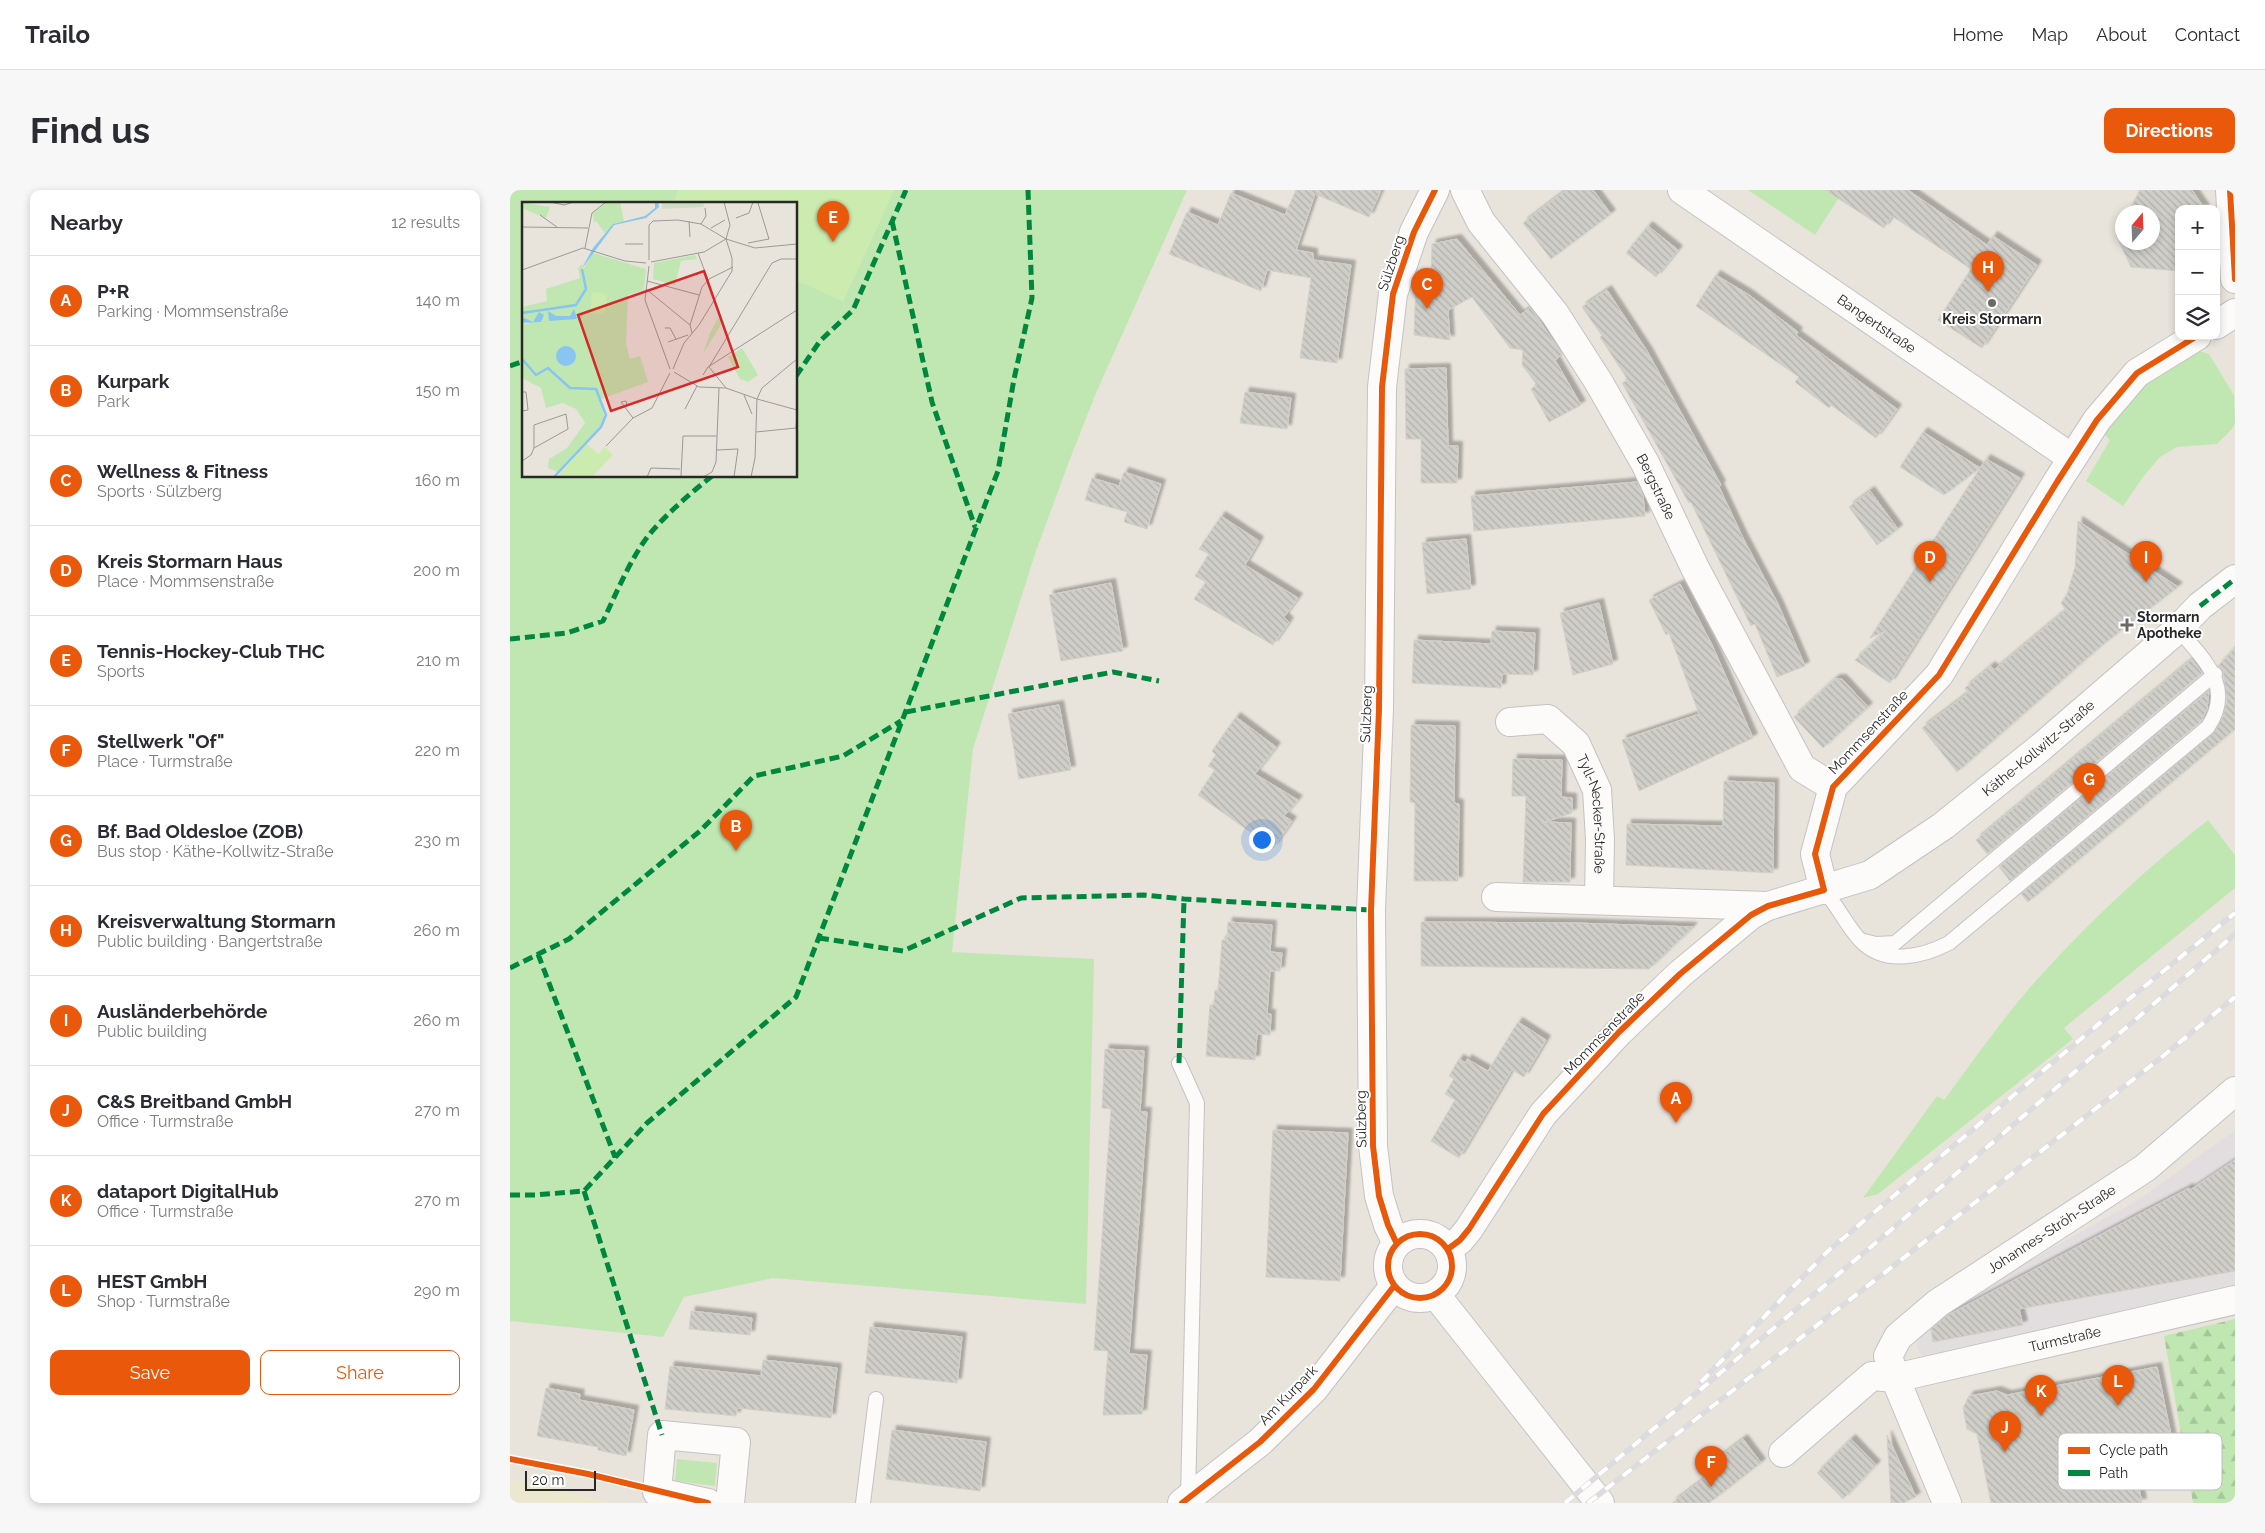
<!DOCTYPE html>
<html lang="en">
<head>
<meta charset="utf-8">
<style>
	:root { --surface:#fff; --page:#f7f7f7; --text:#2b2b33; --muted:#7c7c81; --line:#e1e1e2; --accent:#ea580c }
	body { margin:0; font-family:Raleway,sans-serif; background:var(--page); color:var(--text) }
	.controls { position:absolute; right:15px; top:15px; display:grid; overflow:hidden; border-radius:10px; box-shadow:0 2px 8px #0003 }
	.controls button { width:45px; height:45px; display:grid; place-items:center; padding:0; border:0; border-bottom:1px solid var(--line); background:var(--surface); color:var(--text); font:25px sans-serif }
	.compass { position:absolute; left:1605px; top:15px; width:45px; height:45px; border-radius:50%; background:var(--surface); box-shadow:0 2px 8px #0003; rotate:19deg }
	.scale { position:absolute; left:15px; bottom:12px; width:71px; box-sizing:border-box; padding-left:5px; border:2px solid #282828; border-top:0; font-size:14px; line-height:18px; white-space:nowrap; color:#282828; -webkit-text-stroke:4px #fff; paint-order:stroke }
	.you { position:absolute; left:751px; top:649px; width:18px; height:18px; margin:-12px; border:4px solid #fff; border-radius:50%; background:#1a73e8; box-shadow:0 0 0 8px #1a73e833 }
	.badge { display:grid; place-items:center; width:32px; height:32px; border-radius:50%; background:var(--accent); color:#fff; font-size:16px; font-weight:700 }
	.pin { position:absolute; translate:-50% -41px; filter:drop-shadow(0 1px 2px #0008) }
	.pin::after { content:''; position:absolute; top:26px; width:18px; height:15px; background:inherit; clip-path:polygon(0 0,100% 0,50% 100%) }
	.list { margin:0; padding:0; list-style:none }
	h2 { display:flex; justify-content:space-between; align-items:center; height:65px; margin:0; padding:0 20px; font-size:21px }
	h2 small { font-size:16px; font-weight:400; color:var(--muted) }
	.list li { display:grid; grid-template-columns:32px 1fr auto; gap:15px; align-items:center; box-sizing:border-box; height:90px; padding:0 20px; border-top:1px solid var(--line) }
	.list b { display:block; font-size:19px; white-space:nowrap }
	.list p { margin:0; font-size:16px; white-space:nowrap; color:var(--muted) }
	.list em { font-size:16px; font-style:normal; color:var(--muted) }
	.actions { display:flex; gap:10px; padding:15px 20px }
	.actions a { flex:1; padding:11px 0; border:1px solid var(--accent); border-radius:10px; text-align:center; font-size:18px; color:var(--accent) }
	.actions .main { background:var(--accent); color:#fff }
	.icon { flex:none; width:28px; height:28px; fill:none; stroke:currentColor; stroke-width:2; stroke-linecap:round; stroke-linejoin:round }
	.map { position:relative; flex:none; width:1725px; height:1313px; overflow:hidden; border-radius:10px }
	header { display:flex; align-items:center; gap:30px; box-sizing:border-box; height:70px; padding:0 25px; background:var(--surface); border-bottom:1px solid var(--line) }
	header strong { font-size:24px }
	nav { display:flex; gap:28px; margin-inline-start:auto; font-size:18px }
	.intro { display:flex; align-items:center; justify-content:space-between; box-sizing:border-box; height:120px; padding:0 30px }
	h1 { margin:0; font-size:35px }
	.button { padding:12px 22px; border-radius:10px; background:var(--accent); color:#fff; font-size:18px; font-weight:700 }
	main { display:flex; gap:30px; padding:0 30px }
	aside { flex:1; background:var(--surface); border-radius:10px; box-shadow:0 2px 8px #0003 }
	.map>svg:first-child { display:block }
	.industrial { fill:#e2dee0 }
	.education { fill:#ece7cf }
	.grass { fill:#c0e7b1 }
	.forest { fill:url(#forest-firs) }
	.pitch { fill:#ccebae }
	.building { fill:url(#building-back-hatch); stroke:#d2d0c9; filter:url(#shadow) }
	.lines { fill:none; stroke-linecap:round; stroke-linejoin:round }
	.service-casing { stroke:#c4c2c3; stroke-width:16 }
	.minor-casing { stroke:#c4c2c3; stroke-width:30 }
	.tertiary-casing { stroke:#c4c2c3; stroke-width:30 }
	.service { stroke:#fcfbfa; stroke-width:14 }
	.minor { stroke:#fcfbfa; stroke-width:28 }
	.tertiary { stroke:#fcfbfa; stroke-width:28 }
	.rail-casing { stroke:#dcdcde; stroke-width:5.5 }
	.rail { stroke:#fff; stroke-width:4; stroke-dasharray:11; stroke-linecap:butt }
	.quiet { stroke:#00873e; stroke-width:5; stroke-dasharray:10 5; stroke-linecap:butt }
	.cycleway-casing { stroke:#fff; stroke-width:9 }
	.cycleway { stroke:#e8590c; stroke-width:6 }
	.poi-dot { fill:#6b6a67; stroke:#fff; stroke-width:2 }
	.labels { text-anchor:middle; stroke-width:4; stroke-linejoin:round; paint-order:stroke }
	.street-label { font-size:14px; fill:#282828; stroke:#fff }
	.poi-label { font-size:14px; font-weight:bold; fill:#282828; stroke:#fff }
	.inset-river { fill:none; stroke:#88c6f1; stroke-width:2.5 }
	.inset-road { fill:none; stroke:#9b9994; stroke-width:1 }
	.view { fill:#d62828; fill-opacity:0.15; stroke:#d62828; stroke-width:2.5 }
	.inset-edge { fill:none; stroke:#282828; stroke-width:2.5 }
	.key { fill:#fff; stroke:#bebebe; stroke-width:1 }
	.key-label { font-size:14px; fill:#282828 }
</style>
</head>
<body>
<header>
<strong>Trailo</strong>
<nav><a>Home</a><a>Map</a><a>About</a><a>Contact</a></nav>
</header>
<div class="intro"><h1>Find us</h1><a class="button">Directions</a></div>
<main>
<aside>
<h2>Nearby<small>12 results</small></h2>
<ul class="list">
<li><span class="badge">A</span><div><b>P+R</b><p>Parking · Mommsenstraße</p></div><em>140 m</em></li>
<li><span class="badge">B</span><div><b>Kurpark</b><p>Park</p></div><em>150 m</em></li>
<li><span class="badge">C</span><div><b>Wellness &amp; Fitness</b><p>Sports · Sülzberg</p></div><em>160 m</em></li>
<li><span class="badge">D</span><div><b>Kreis Stormarn Haus</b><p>Place · Mommsenstraße</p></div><em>200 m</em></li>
<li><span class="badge">E</span><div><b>Tennis-Hockey-Club THC</b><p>Sports</p></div><em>210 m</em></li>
<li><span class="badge">F</span><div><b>Stellwerk &quot;Of&quot;</b><p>Place · Turmstraße</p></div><em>220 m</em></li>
<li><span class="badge">G</span><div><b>Bf. Bad Oldesloe (ZOB)</b><p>Bus stop · Käthe-Kollwitz-Straße</p></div><em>230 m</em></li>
<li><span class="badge">H</span><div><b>Kreisverwaltung Stormarn</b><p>Public building · Bangertstraße</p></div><em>260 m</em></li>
<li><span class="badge">I</span><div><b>Ausländerbehörde</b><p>Public building</p></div><em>260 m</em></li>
<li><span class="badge">J</span><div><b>C&amp;S Breitband GmbH</b><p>Office · Turmstraße</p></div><em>270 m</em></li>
<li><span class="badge">K</span><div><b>dataport DigitalHub</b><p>Office · Turmstraße</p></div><em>270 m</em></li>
<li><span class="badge">L</span><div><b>HEST GmbH</b><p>Shop · Turmstraße</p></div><em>290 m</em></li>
</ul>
<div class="actions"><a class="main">Save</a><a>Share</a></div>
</aside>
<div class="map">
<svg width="1725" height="1313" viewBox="0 0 1725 1313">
	<defs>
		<pattern id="forest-firs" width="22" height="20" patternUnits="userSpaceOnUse" patternTransform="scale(1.25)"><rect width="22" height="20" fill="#c0e7b1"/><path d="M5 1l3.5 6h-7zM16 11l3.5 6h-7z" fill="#a5c698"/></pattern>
		<pattern id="building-back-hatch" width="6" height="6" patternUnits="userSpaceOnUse" patternTransform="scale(1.25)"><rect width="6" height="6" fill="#d0cec8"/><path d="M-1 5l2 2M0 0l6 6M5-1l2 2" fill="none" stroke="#b3b1ac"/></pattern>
		<filter id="shadow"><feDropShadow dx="4.5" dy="-4.5" stdDeviation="1" flood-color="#0004"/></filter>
	</defs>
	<rect width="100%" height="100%" fill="#e8e4dc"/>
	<path class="industrial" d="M1725,940V1097L1419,1169L1409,1163L1407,1153L1425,1124L1631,1008Z"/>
	<path class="education" d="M0,1288L102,1313H0Z"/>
	<path class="grass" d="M0,0H169L163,14H14V286H286V90L333,111L384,0H677L586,203L560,269L526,361L463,559L442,762L584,769L576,1114L263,1088L174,1107L153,1147L0,1131Z
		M1238,0H1334L1305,45Z
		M1686,160L1699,164L1724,205L1725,233L1722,239L1707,254L1667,257L1650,267L1633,287L1613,316L1576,291L1600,250L1591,241L1636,192Z
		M1698,630L1725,665V698L1554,838L1563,849L1368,1004L1353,1008L1427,906L1434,910C1466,867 1497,822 1533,783C1584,727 1638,677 1698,630Z
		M167,1269L207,1273L205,1296L165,1291Z"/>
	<path class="forest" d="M1725,1129V1313H1683L1654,1146Z"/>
	<path class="pitch" d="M169,0H384L333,111L286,90V14H163Z"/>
	<path class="building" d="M786,0H871L859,27L805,4L786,60L803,63V70L841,75L827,173L790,168L801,88L757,80L751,101L659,64L677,22L708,35L721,3L775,25Z
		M1056,0H1083L1101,24L1041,69L1013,33Z
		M1315,0H1398L1477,55L1483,46L1527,75L1472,158L1428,130L1461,79L1382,26L1374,38Z
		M1630,0H1682L1695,19H1669V81L1621,77L1606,45L1612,33V52H1642V22H1618Z
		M1138,36L1168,60L1146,87L1116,63Z
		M947,49L1010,125L1020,118L1025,124L1052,164L1045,170L1071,215L1039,232L1021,199L1027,195L1012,175L1013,160L1000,158L962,107L938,120L940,150L904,145L906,89L921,94L922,54Z
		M1206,85L1239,105L1288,142L1286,145L1387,219L1366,248L1321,215L1319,218L1285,192L1289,187L1186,116Z
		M1097,100L1137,161L1211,295L1209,297L1233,348L1268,414L1295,476L1267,487L1245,434L1241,436L1181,312L1179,313L1112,193L1118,190L1090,147L1092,146L1072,117Z
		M936,178L938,256H948L947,293H911V249H896L895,179Z
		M735,202L781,208L777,239L730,233Z
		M1413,242L1470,278L1434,305L1390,277Z
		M1476,269L1510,288L1380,493L1345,470L1376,441L1360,448Z
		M614,282L651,294L637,339L614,332L617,322L575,310L582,288L609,296Z
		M1127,292L1133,306L1135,326L964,341L961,306Z
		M1360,301L1388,339L1367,355L1339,317Z
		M711,326L749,351L735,375L788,408L774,427L779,432L763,455L684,409L696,392L685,386L699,364L689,359Z
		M1568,331L1668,397L1591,456L1447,582L1412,538L1458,503L1455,498L1481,476L1484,480L1556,420L1551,413L1557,404L1565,377Z
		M956,349L961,399L917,404L912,353Z
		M601,393L613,461L551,471L539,405Z
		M1170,394L1202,455L1243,548L1129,601L1112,550L1189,524L1159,443L1156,445L1139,410Z
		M1089,413L1103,474L1063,485L1050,423Z
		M982,441L1025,443L1023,485L992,484L991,498L902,493L904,450L981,454Z
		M1725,458V539L1518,712L1511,704L1704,543L1713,526L1717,510L1713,482L1708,476Z
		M1682,469L1692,483L1477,664L1466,650Z
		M1325,489H1332L1358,517L1313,558L1284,527Z
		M1699,501L1697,519L1691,531L1500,691L1489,677Z
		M549,515L561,580L509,589L498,524Z
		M726,527L766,557L745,584L788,610L774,626L782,631L763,658L688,605L705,580L698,576L706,565L702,561Z
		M901,535L945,536L944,613L949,614L948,691H904L905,613L900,612Z
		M1003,569L1052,570L1051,607L1062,608V623L1035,632L1061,633L1060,692H1013L1016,606H1002Z
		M1214,591L1264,593L1263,683L1116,675L1117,634L1213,636Z
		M718,732L762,735L760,762L772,763L770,781H760L757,824H761L760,845L747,844L745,870L696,866L700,815H704L705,800L708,801L712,750H717Z
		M911,732L1064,733L1183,737L1139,779L911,776Z
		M1008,832L1036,850L1014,887L1002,880L949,968L921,951L945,910L935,904L944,889L939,886L949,869L956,873L957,869L978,881Z
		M595,859L634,861L630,922H637L619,1164L637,1165L632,1224L593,1225L598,1161L584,1160L601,919L592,918Z
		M763,940L838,943L830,1091L756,1087Z
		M1725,970V1081L1509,1119L1513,1135L1423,1152L1421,1139L1438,1125L1679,998L1680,1000Z
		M181,1121L242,1128L240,1145L179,1139Z
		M360,1137L452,1147L447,1193L355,1183Z
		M253,1170L327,1178L321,1228L227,1218L226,1226L155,1219L160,1176L251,1186Z
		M1647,1177L1665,1265L1624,1273L1632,1313H1481L1467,1244L1457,1239L1453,1218L1459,1206L1487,1201L1497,1205Z
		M36,1198L70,1204L69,1210L124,1220L116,1266L88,1260V1257L27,1246Z
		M382,1240L476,1252L470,1301L376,1289Z
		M1377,1245L1406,1307L1393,1313H1381Z
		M1233,1249L1251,1273L1199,1313H1162L1204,1281L1199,1275Z
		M1341,1249L1366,1275L1333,1309L1307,1283Z"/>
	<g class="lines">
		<defs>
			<path id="service" d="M1314,700C1327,715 1336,735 1350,750C1374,776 1412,767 1439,753L1698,537C1725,496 1693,469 1668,439
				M1354,751L1366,754L1385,753L1705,484
				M669,873L687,913L678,1308
				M353,1313L366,1209"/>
			<g id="minor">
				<path id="s1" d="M955,0L971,32L1045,124L1088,191L1135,273L1185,378L1292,578L1323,597"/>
				<path id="s2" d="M1172,0L1562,268"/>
				<path d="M1720,0L1725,89"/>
				<path d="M1706,135L1725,123"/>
				<path id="s3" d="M1000,532L1038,529L1066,554L1087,600L1090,649L1089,710"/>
				<path d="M1314,700L1305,664L1323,597L1429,485L1547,292L1587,230L1627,183L1687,146"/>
				<path d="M986,707L1258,716"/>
				<path id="s4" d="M938,1059L950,1050L959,1039L1033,924L1109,842L1170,784L1241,725L1258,716L1360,685L1433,636L1530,558L1668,439L1690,416L1725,389"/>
				<path id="s5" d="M1273,1263L1362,1186L1385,1188L1725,1110"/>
				<path d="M198,1313L147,1302L152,1245L226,1252L220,1313"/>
				<path d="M672,1313L750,1252L804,1199L884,1096"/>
				<path id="s6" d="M1437,1313L1385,1188L1378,1166L1388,1147L1428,1113L1635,978L1725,901"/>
			</g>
			<path id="tertiary" d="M878 1076a32 32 0 1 1 64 0a32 32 0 1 1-64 0Z
				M887,1054L878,1035L869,1006L863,956L861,720L869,519L872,197L883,104L904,42L925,0
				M926,1105L1090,1313"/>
		</defs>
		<use href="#service" class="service-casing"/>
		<use href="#minor" class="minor-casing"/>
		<use href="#tertiary" class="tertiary-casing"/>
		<use href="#service" class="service"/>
		<use href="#minor" class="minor"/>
		<use href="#tertiary" class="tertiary"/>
		<defs>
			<path id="rail" d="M1191,1192L1318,1061L1603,822L1725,723
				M1055,1313L1375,1045L1725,744
				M1078,1313L1647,871L1725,807"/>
		</defs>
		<use href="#rail" class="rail-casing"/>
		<use href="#rail" class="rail"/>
		<path class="quiet" d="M382,31L422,212L465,337
			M0,176L14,171
			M286,186L310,151L343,120L396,0
			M1690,416L1725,389
			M0,449L57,443L93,431C107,402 123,362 144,339C161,320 182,302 202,286
			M396,522L603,482L649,491
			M309,748L393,761L511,708L633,705L674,709L861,720
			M28,764L105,967
			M0,778L59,749L190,641L244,586L333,566L391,531
			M669,873L674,709
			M74,1001L152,1245
			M0,1005H25L74,1001L137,933L286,807L488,281L504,189L522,108L518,0"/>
		<defs>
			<path id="cycleway" d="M1720,0L1725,89
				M878 1076a32 32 0 1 1 64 0a32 32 0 1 1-64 0Z
				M887,1054L878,1035L869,1006L863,956L861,720L869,519L872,197L883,104L904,42L925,0
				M938,1059L950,1050L959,1039L1033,924L1109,842L1170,784L1241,725L1258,716L1314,700L1305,664L1323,597L1429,485L1547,292L1587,230L1627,183L1687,146
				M0,1269L78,1284L198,1313
				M672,1313L750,1252L804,1199L884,1096"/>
		</defs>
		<use href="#cycleway" class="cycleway-casing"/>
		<use href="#cycleway" class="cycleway"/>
	</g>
	<g class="poi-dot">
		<circle cx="1482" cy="113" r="5"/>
		<path d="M1614.5 427.5h5v5h5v5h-5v5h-5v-5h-5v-5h5z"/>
	</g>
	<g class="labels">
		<g class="street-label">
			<text transform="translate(881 73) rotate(-72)" y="5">Sülzberg</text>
			<text dy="5" stroke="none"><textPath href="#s2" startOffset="236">Bangertstraße</textPath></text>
			<text dy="5" stroke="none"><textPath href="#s1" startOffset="354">Bergstraße</textPath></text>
			<text transform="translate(856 524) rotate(-88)" y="5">Sülzberg</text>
			<text transform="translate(1358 542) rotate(-47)" y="5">Mommsenstraße</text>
			<text dy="5" stroke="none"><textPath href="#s4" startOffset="791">Käthe-Kollwitz-Straße</textPath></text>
			<text dy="5" stroke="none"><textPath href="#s3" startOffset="149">Tyll-Necker-Straße</textPath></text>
			<text transform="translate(1094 843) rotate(-46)" y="5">Mommsenstraße</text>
			<text transform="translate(851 929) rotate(-91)" y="5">Sülzberg</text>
			<text dy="5" stroke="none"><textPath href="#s6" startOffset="368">Johannes-Ströh-Straße</textPath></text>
			<text dy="5" stroke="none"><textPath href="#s5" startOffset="315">Turmstraße</textPath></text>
			<text transform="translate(778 1205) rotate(-46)" y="5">Am Kurpark</text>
		</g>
		<g class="poi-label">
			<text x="1482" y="134">Kreis Stormarn</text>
			<text x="1627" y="432" text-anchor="start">Stormarn<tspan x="1627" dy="16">Apotheke</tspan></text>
		</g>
	</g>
	<g transform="translate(12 12)">
		<rect width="275" height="275" fill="#e8e4dc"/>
		<path d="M0,0L28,5L24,16L2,7ZM85,0H98L102,19L93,21L83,31L74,19L72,21L71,11ZM71,51L124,67L122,88L106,93L104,142L108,157L118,154L126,180L79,197L74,187L48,186L30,168L23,167L14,173L0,160V121L5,122L19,116L9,120L0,115V105L25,99L24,87L58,76L56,66L63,59L60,63V69ZM173,53L175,57L159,59L153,83L131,77L132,61ZM196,116L201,119L181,152L188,131Z" fill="#c0e7b1"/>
		<path d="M220,146L236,173L226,180L218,177L206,155ZM0,160L14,173L26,166L45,184L74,187L78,192L83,220L36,270L26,266L27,257L45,246L63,221L54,207L41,201L24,206L19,186L0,176Z" fill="#c0e7b1"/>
		<path d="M140,0H181L182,5L140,7Z" fill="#cfddc2"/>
		<path d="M70,90L85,92L83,112L68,111ZM65,242L76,252L83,245L91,253L70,275H35Z" fill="#ccebae"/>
		<path d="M133,0H136L137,5L124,16L92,23L59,68L71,46L91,22L123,14L133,6ZM52,107L55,117L27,119L26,109L34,114H48ZM17,110L22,113L19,120L0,121V115L11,120ZM34 154a10 10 0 1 1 20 0a10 10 0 1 1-20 0Z" fill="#88c6f1"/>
		<path class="inset-river" d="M0,111L54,103L64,87L60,67M0,157L14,173L26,166L48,186L74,187L84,213L79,225L32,275"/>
		<path class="inset-road" d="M28,0L42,3L52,0M202,0L208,23L204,37L233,46L275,42M18,13L35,25M214,16L227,11L231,0M167,19L168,35M179,22L184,14L183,6M0,25L66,26M189,26L203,18M226,41L247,37L236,1M103,42H121M63,46L70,11L84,0M176,51L186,78M127,58V23L131,19L156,18L179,22L204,37M129,60L182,50L204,37M127,64L123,98L148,167M0,68L61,46L103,59L124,61M125,79L177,93M124,87L168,123M143,126H148L154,137M170,131L168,123L180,85L187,77L211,65M146,140L166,133M187,165L250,61L259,57H275M187,165L204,186M151,167L162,141L177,123L210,69V56L204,37M152,170L177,185L204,186L235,197L240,186L275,157M181,173L186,165L275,108M0,190H4L6,208L0,209M222,193L230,212M105,203L104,199L99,200L111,216M163,207L175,184M234,230L274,226L275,211M84,244L111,216L130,206L148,171M195,248L216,247L212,275M0,259L9,253L12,246V223L44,212L46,227L12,246M159,274L161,234H195M125,275L129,266L158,267M181,275L190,270L194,260L197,186M229,275L233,256L235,197L275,208"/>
		<path class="view" d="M182,69L216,165L89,209L56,113Z"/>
		<rect width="275" height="275" class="inset-edge"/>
	</g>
	<rect x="1548" y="1243" width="164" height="57" rx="8" class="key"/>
	<rect x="1558" y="1257" width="22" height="7" fill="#e8590c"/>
	<rect x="1558" y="1280" width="22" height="6" fill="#00873e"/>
	<g class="key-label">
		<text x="1589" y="1265">Cycle path</text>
		<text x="1589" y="1288">Path</text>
	</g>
</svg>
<div class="controls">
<button>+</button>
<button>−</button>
<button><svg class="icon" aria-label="layers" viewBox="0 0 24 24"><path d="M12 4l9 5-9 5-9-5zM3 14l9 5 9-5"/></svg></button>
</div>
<svg class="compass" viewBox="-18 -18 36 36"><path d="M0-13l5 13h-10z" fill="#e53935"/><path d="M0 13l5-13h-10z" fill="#7c7c81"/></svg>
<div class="scale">20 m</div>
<div class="you"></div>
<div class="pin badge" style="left:1166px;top:933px">A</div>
<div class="pin badge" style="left:226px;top:661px">B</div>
<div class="pin badge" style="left:917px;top:119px">C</div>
<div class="pin badge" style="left:1420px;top:392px">D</div>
<div class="pin badge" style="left:323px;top:52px">E</div>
<div class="pin badge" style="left:1201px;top:1297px">F</div>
<div class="pin badge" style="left:1579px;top:614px">G</div>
<div class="pin badge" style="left:1478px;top:102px">H</div>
<div class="pin badge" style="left:1636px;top:392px">I</div>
<div class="pin badge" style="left:1495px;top:1262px">J</div>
<div class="pin badge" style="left:1531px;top:1226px">K</div>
<div class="pin badge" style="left:1608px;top:1216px">L</div>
</div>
</main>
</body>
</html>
